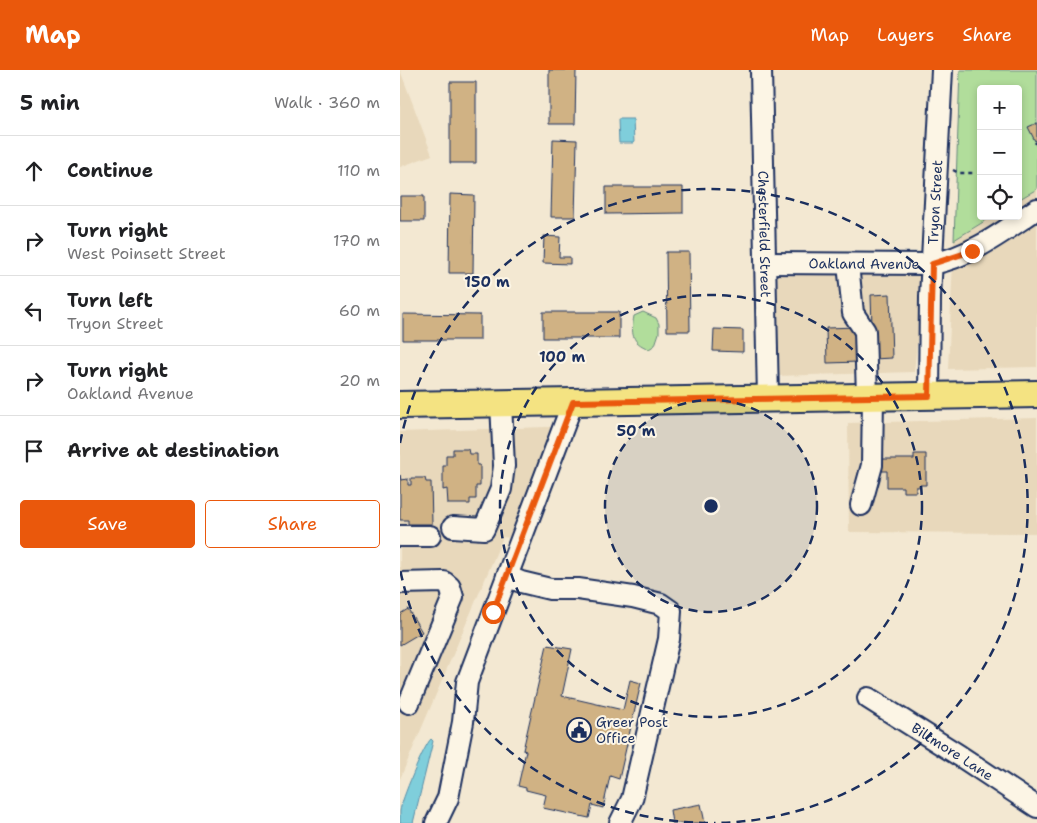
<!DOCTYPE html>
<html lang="en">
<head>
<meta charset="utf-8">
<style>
	:root { --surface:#fff; --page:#f2f2f2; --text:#202124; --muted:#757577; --line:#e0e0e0; --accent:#ea580c }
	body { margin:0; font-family:"Shantell Sans",sans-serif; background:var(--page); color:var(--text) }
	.controls { position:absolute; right:15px; top:15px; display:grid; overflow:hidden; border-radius:5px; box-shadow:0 2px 8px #0003 }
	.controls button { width:45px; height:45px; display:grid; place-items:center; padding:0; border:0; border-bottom:1px solid var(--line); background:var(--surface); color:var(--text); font:25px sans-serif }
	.stop { position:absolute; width:15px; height:15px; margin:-11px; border:4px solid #ea580c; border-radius:50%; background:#fff }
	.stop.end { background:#ea580c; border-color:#fff; box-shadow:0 1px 5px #0008 }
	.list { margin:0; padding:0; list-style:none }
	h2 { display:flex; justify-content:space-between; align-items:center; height:65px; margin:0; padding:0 20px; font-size:21px }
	h2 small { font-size:16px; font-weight:400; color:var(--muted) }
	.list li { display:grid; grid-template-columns:32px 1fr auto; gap:15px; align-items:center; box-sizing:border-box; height:70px; padding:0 20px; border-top:1px solid var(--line) }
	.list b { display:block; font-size:19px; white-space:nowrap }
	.list p { margin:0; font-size:16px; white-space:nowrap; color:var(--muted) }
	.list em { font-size:16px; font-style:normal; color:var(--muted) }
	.actions { display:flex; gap:10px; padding:15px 20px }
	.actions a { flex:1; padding:11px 0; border:1px solid var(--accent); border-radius:5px; text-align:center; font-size:18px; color:var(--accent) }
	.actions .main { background:var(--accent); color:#fff }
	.icon { flex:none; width:28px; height:28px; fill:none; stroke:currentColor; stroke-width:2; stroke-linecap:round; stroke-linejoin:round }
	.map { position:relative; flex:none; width:637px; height:753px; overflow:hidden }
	header { display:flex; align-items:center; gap:30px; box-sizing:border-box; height:70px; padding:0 25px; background:var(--accent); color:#fff }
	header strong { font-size:24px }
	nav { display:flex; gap:28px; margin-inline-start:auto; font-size:18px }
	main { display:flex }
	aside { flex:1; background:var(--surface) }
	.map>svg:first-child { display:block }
	.built { fill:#e8d8bb }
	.green { fill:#b1dd9b; stroke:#66867c }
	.water { fill:#7fcedb; stroke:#578ea9 }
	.building { fill:#d0b284; stroke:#1b2f5e }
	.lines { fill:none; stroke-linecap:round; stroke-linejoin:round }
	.minor-casing { stroke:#1b2f5e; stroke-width:24 }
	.major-casing { stroke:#1b2f5e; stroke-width:30 }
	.path { stroke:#1b2f5e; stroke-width:2.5; stroke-dasharray:4 4; stroke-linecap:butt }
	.minor { stroke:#fcf5e5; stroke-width:20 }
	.major { stroke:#f4e382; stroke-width:26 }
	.route { stroke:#ea580c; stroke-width:6 }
	.ring { fill:none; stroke:#1b2f5e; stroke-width:2.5; stroke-dasharray:9 6 }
	.labels { text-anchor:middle; stroke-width:4; stroke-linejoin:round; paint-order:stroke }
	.street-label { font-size:14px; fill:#1b2f5e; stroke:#fcf5e5 }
	.poi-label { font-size:14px; fill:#1b2f5e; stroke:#fcf5e5; text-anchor:start }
	.centre { fill:#1b2f5e; stroke:#fcf5e5; stroke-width:2.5 }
	.ring-label { font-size:15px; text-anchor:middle; font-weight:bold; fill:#1b2f5e; stroke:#fcf5e5; stroke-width:4; stroke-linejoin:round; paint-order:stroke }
</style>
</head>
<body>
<header>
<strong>Map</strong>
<nav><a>Map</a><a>Layers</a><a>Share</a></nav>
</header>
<main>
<aside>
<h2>5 min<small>Walk · 360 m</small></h2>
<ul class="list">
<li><svg class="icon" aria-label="ahead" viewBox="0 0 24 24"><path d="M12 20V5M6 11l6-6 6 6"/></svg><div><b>Continue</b></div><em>110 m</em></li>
<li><svg class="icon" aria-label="right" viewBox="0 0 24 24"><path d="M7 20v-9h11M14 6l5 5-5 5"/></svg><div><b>Turn right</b><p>West Poinsett Street</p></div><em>170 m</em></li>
<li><svg class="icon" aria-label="left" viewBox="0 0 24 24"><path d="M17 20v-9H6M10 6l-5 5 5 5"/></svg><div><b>Turn left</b><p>Tryon Street</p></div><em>60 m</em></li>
<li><svg class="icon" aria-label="right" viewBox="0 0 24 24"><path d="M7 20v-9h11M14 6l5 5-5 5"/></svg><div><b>Turn right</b><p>Oakland Avenue</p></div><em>20 m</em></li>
<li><svg class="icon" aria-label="arrive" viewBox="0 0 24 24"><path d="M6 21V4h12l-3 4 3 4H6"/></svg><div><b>Arrive at destination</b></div></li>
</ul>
<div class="actions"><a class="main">Save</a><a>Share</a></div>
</aside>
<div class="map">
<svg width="637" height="753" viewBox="0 0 637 753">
	<rect width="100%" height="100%" fill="#f3e8d2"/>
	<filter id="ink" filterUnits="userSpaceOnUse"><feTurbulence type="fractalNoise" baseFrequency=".02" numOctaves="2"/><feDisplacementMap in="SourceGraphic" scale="10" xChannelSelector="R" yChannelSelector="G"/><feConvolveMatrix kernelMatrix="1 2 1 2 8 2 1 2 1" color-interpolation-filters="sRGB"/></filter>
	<g filter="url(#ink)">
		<path class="built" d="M0,0L32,85L0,97Z
			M637,119V297L548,299L554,170L593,146H618V130Z
			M374,198H525L514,302L375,306Z
			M637,348V463L449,462L448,353Z
			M176,356L127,470L103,467L0,709V362Z"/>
		<path class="green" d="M560,0H637V119L618,130V19H581V146H593L554,170Z
			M243,242L256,248L259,254V263L255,275L249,279C231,272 231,264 234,246Z"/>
		<path class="water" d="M218,49H233L234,73H219Z
			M31,669L33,671L13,753H0C0,749 0,745 0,741C1,731 24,675 31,669Z"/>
		<path class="building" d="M149,0H176L175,54H149Z
			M50,12H76V93H50Z
			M637,53V70L635,71L628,57Z
			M153,69L177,70L175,147H151Z
			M206,117H283V143L206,144Z
			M50,124L74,125L73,203H49Z
			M0,126H24V151H0Z
			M144,166L160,167L159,187H170V194L143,193Z
			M266,182H289L290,261H267Z
			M490,224L492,288L473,289L471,225Z
			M143,242H219V268H143Z
			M3,244L80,245V270H3Z
			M458,257L459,292L427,293L426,258Z
			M314,259L343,260V282L313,281Z
			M53,379H68L69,384H77V395H80V416H76V429H70V434H48L47,419L43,420V396H46V385H53Z
			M514,384H526V415H519V417H516V422H503V417H487V401H480V389H514Z
			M0,405L1,410L8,409V415H11V408H25L26,412H31L32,454H8V450H0Z
			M8,539L22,562L0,575V544Z
			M147,575L172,579L162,626L223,640L230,610L241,613L219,709L210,706L203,738L192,735L189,748L143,738L146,725L126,720V718L118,716L126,681L123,680Z
			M301,734L305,753H272L270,740Z"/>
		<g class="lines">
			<defs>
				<g id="minor">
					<path id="s1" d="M361,0L368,328"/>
					<path id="s2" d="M366,193L532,194C572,186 604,161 637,139"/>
					<path d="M448,194L453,243L465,261L467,327"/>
					<path id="s3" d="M529,326L530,227L542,0"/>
					<path d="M461,435L472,395L473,327"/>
					<path d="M53,457L84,459L101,419L104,396L101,333"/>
					<path d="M0,466H30"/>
					<path d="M107,506L121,512L150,519H178L233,527L261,534L271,541L269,569L232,729L220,753"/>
					<path d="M0,513L44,512L50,517L53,527L9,633"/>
					<path id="s4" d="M468,628L560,686L637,737"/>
					<path d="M36,753L48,728L63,652L67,612L173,332"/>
				</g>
				<path id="major" d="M0,335L637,324"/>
			</defs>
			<use href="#minor" class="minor-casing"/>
			<use href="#major" class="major-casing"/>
			<path class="path" d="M635,72L637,75
				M553,100L559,103H575"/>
			<use href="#minor" class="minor"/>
			<use href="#major" class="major"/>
		</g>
	</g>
	<g class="lines" filter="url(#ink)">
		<path class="route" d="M93,542L173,332L529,326L532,194L572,181"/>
	</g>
	<circle cx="311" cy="436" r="106" fill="#1b2f5e" fill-opacity=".12"/>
	<g class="ring">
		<circle cx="311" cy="436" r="106"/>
		<circle cx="311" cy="436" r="211"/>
		<path d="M308 753A317 317 0 0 1 0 499M0 373A317 317 0 1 1 314 753"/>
	</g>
	<defs>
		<symbol id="civic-ring" viewBox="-11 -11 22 22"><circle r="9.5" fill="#fcf5e5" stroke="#1b2f5e" stroke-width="1.5"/><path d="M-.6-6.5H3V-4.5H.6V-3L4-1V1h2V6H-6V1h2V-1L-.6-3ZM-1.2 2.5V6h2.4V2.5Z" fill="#1b2f5e"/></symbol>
	</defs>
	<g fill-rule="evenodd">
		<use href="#civic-ring" x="165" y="646" width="28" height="28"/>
	</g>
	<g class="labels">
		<g class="street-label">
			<text dy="5" stroke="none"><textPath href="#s3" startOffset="194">Tryon Street</textPath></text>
			<text dy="5" stroke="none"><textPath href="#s1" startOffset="164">Chesterfield Street</textPath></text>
			<text dy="5" stroke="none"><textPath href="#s2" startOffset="98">Oakland Avenue</textPath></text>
			<text dy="5" stroke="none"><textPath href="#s4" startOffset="100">Biltmore Lane</textPath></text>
		</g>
		<g class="poi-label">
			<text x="196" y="657">Greer Post<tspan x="196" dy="16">Office</tspan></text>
		</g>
	</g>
	<circle cx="311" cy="436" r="8" class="centre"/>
	<g class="ring-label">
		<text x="87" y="217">150 m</text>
		<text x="162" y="292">100 m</text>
		<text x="236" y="366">50 m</text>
	</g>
</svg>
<div class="controls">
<button>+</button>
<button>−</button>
<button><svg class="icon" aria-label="locate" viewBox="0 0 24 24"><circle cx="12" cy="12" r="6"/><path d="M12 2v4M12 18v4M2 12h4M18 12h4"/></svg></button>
</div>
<div class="stop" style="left:93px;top:542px"></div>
<div class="stop end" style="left:572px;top:181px"></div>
</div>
</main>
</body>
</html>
